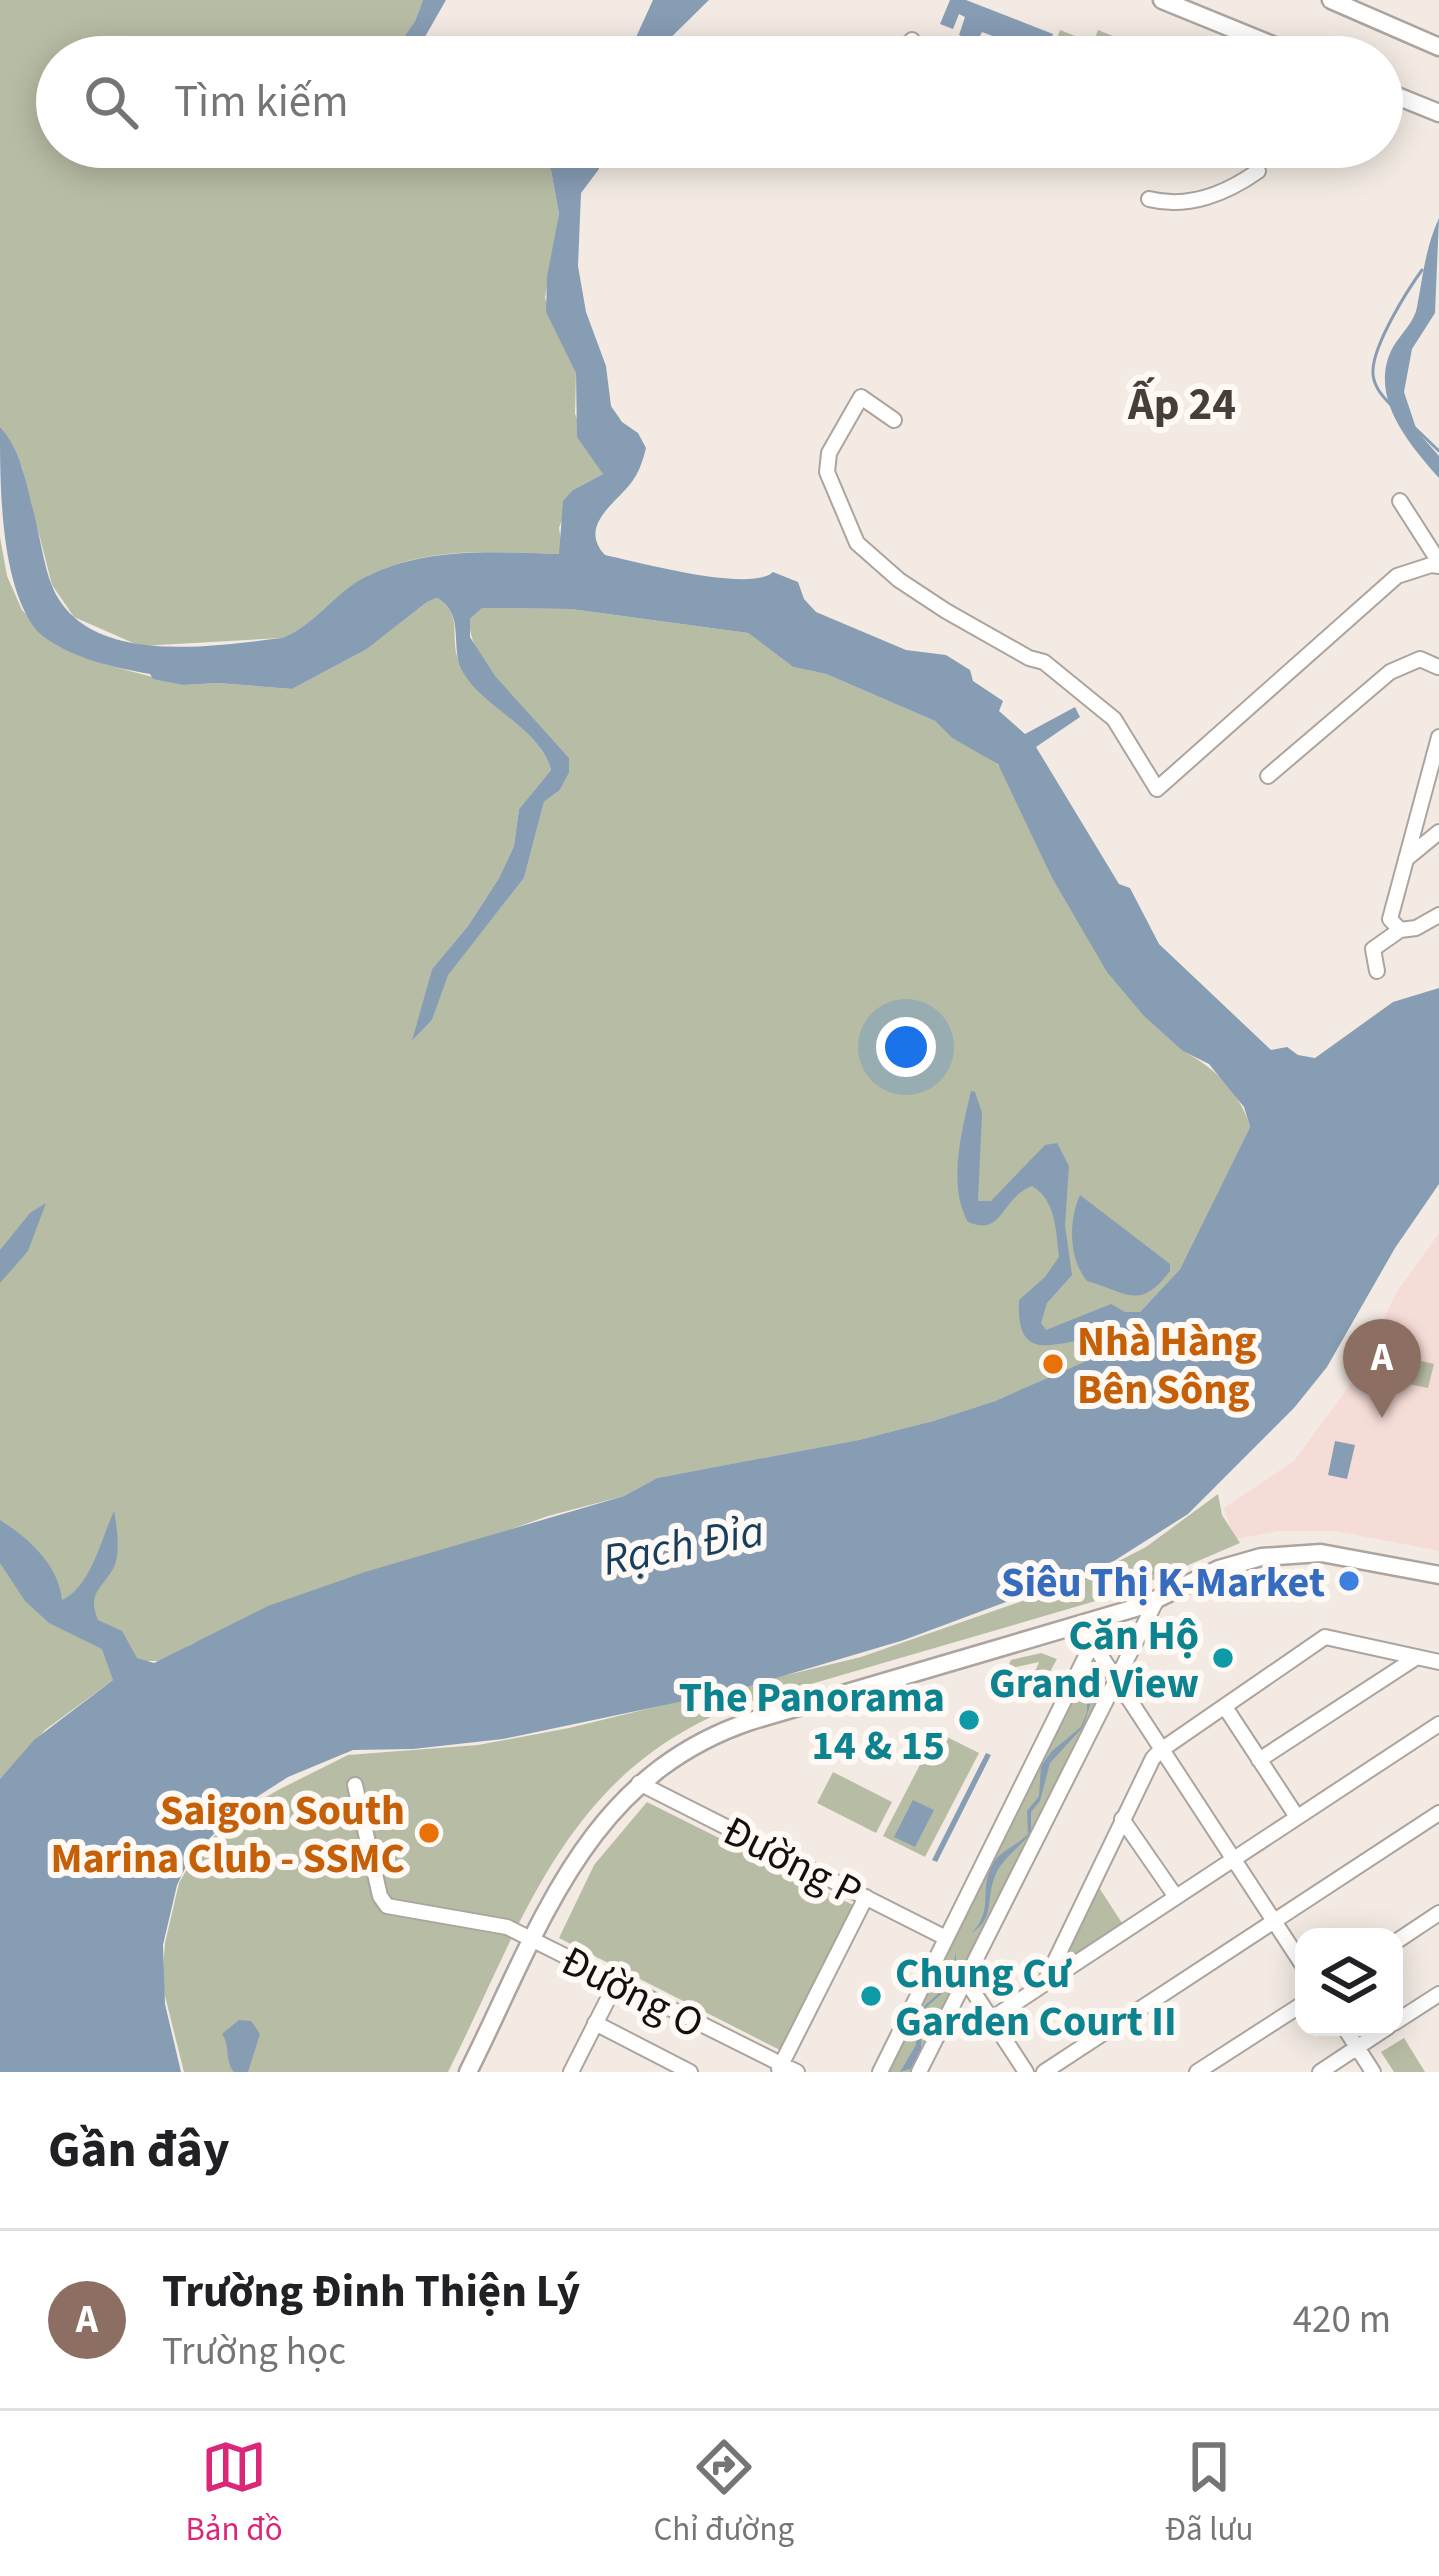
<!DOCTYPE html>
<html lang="vi">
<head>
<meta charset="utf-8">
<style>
	:root { --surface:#fff; --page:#f2f2f2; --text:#202124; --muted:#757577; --line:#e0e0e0; --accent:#db2777 }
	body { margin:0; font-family:"Source Sans 3",sans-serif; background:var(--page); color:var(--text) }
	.controls { position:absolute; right:36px; bottom:36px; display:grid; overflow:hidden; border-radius:24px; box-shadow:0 6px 30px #0003 }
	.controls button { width:108px; height:108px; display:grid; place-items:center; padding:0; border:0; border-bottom:3px solid var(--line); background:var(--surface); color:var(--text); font:60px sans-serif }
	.you { position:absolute; left:906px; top:1047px; width:42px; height:42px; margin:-30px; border:9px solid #fff; border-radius:50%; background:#1a73e8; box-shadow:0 0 0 18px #1a73e833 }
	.badge { display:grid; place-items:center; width:78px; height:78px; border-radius:50%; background:var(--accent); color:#fff; font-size:39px; font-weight:700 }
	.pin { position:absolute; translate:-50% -99px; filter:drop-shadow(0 3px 6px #0008) }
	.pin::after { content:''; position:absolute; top:63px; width:42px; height:36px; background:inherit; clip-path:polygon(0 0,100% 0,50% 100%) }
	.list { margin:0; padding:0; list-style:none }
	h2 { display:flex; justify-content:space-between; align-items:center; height:156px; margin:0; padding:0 48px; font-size:51px }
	h2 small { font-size:39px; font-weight:400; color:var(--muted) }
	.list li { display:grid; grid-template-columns:78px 1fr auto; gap:36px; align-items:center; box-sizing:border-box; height:180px; padding:0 48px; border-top:3px solid var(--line) }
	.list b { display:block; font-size:45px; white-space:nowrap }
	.list p { margin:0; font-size:39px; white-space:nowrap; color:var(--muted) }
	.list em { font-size:39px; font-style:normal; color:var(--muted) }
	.icon { flex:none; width:66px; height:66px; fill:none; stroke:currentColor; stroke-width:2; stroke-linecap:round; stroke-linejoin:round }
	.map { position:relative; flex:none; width:1439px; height:2072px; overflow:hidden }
	.search { position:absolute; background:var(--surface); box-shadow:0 6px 30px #0003; left:36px; right:36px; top:36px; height:132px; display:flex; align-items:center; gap:30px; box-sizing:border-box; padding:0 42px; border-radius:66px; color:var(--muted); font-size:45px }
	.sheet { height:336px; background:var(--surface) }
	nav { display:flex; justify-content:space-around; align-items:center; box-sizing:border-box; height:168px; border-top:3px solid var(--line); background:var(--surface); font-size:33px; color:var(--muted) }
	nav a { display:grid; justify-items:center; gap:6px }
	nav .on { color:var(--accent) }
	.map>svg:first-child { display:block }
	.education { fill:#f6dcd7 }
	.green { fill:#b7bca4 }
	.water { fill:#879db4 }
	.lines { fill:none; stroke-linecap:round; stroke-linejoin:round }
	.stream { stroke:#879db4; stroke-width:3 }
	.minor-casing { stroke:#aca49d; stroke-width:18 }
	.major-casing { stroke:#aca49d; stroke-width:21 }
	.minor { stroke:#fff; stroke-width:14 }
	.major { stroke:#fff; stroke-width:16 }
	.food-dot { fill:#e8710a; stroke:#fef9f4; stroke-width:4.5 }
	.shop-dot { fill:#3f7fe0; stroke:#fef9f4; stroke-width:4.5 }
	.culture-dot { fill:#0f9aa8; stroke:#fef9f4; stroke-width:4.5 }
	.labels { text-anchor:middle; stroke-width:12; stroke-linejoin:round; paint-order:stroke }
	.food-label { font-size:42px; font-weight:bold; fill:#c56008; stroke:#fef9f4; text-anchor:start }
	.shop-label { font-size:42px; font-weight:bold; fill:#366cbe; stroke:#fef9f4; text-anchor:end }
	.culture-label { font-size:42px; font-weight:bold; fill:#0d838f; stroke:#fef9f4; text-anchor:end }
	.street-label { font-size:42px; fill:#120f0d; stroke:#fef9f4 }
	.neighbourhood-label { font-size:45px; font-weight:bold; fill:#463f39; stroke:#fef9f4 }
	.water-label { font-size:45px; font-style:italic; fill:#183e5e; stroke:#fef9f4 }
</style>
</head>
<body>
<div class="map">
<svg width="1439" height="2072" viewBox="0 0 1439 2072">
	<rect width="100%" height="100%" fill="#f3ebe3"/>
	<path class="education" d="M1439,1233V1551L1336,1531H1279L1234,1539L1224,1508L1294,1461L1358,1374L1396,1293Z"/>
	<path class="green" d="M0,0H423L415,21L390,57H57V147H536L551,170L559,214L545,298L576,373L575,414L603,474L573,490L559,528L562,548L559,554C493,552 430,545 365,577C335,592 314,626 282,638L140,646L74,617L52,585L22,467L0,427Z
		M1060,30L1093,43L1098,30L1123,40L1116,57H1050Z
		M0,537L7,576L22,610L58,646L107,665L183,685L218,683L292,689L367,649L427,602L437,598C462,613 451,634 457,656C471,703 540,726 551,770L519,809L514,846L499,878L468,926L432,969L413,1040L432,1020L447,975L524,878L544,802L560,790L569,773V758C542,727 464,661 470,619L482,608L571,609L748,633L793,667L826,674L935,721L952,738L994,760L1003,771L1051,876L1183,1051C1214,1067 1240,1092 1250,1127L1180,1269L1140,1312L1119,1347L1090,1361L995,1401L933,1421L860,1440L657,1478L624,1496L548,1516L191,1644L165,1661H143L113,1680L45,1730L0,1779Z
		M1389,1336L1412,1341L1409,1358L1434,1364L1428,1388L1379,1378Z
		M1218,1494L1222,1515L1240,1543L1123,1593L739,1705C565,1772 525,1918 448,2072H184L162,1984L165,1943L179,1883L194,1857L234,1816L278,1790L348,1755L478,1745L569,1728L861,1657L1080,1581L1146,1547Z
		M1041,1653L1057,1659L1047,1677L1035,1672L1039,1662L1007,1669L1011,1660Z
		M1094,1662L1107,1687L914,2072H884L1088,1664Z
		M937,1732L979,1753L925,1857L883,1836Z
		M833,1772L892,1802L876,1833L817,1803Z
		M647,1802L853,1905L780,2050L559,1938L594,1865Z
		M1098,1886L1122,1923L1063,1962Z
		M1404,2038L1425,2072H1394L1381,2052Z"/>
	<path class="water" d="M423,0H446L422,42L418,57H390L415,21Z
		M653,0H709L651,57H627Z
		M950,0H966L1053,34L1044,57H1023L1026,50L1015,45L1011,55L1002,52L1006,41L982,32L977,42L959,35L965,17L959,14L953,29L940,24Z
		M536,147H600L599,169L581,193L578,266L586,312L606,366L611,406L622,422L638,433L646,448C643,460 639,473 631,483C615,504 578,526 605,555C638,562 751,593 773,572L798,582L804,599L816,612L906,650L946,655L970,670L973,681L1003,701L999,711L1025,734L1075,707L1080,717L1036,747L1119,884L1130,888L1159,944L1271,1050L1287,1047L1298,1055L1315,1058L1393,1002L1439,988V1184L1395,1248L1327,1367L1294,1408L1188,1514L1114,1561L1068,1579L904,1640L736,1690L503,1739L413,1749L353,1750L288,1777L241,1807L190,1858L177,1885L163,1945L165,2004L181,2072H0V1779L34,1740L113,1680L102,1649L49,1623L25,1601L0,1563V1520C30,1539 59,1566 62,1600C91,1587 101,1539 114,1511C117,1526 121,1555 113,1569C101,1589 87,1594 98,1620L122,1631L137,1658L154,1663L268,1606L365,1572L624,1496L657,1478L859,1440L933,1421L995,1401L1119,1347C1078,1321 1015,1383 1019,1300L1045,1277L1059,1257C1056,1231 1056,1200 1032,1186C1000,1198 1004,1237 968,1222C947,1185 962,1130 971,1091L975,1092L982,1113L978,1201H991L1045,1145L1057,1143L1069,1166L1065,1225L1072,1275L1047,1303L1041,1323L1046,1330L1111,1304L1125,1312H1140L1180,1269L1250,1127L1244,1107L1209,1064L1183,1051L1144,1016L1107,972L1051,876L998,764L952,738L935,721L826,674L793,667L748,633L571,609L482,608L470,619V637L495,676L569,758V773L560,790L544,802L524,878L448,975L432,1020L412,1041L432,969L468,926L499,878L514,846L519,809L551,770C541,730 485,708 464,674C448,649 467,615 437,598L427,602L367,649L292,689L218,683L183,685L153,679L150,674C112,667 68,658 38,632C0,588 0,486 0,427C21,450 26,483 34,513C40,536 43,563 52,586C86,668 213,646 282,638C314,626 335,592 365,577C427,546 494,552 559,554L563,501L573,490L603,474L577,437L576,373L546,312L547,277L559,214L551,170Z
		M1439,218L1435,313L1412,349L1404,392L1417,431L1439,456V478C1409,444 1367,396 1393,347C1400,335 1415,321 1417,307C1423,276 1425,249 1439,218Z
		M1080,1195L1170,1264V1271C1139,1311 1129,1293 1087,1281C1069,1259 1068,1222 1080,1195Z
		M46,1203L28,1251L0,1283V1250L30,1213Z
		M1335,1441L1355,1445L1347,1479L1328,1475Z
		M1088,1686L1095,1690L1083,1727L1050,1763L1040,1801L1031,1812V1832C1019,1850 1001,1857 994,1879C986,1901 995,1917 972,1933C994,1909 979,1894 991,1867C999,1850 1016,1847 1028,1834L1027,1811L1039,1796L1041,1766L1052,1751L1081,1727L1087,1712Z
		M986,1753L991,1755L937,1862L932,1860Z
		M913,1800L934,1810L915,1847L894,1837Z
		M956,1953V1981L922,2011L921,2051L910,2069L900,2072L916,2045L919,2011L948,1985Z
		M239,2020L251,2021L260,2034L248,2072H234C224,2060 231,2047 222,2034Z"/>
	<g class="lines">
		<path class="stream" d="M1391,405C1381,395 1372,384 1373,370C1374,344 1406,292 1422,270
			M1415,428L1439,451"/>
		<defs>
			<path id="minor" d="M894,57L912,40
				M816,157L828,147
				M1149,199C1188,209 1227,193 1258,171
				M894,420L861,397L829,453L827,472L857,543L899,580L946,611L1029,658L1044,662L1114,719L1157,789L1397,576L1431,565L1439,566
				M1400,501L1439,562
				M1268,776L1390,672L1420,659L1438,667
				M1406,859L1439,832
				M1400,930L1390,919L1439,737
				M1377,971L1373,949L1400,930L1416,928L1439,915
				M1080,1624L1304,1967
				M1225,1707L1297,1817
				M1259,1760L1417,1657
				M639,1783L946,1938
				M355,1785L380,1896L387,1906L507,1927L797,2072
				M1122,1819L1176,1897
				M1394,1943L1439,1913
				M965,1979L1026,2072
				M1044,1984L1153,1758L1161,1750L1325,1637L1439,1662
				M991,2019L1439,1724
				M595,2023L690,2072
				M1394,2023L1439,1994
				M1344,2027L1373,2072
				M779,2069L866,1897
				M571,2072L616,1983
				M880,2072L1092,1644
				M919,2072L1156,1601
				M1044,2072L1439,1813
				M1197,2072L1304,2003
				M1320,2072L1388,2027"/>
			<path id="major" d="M1162,0L1302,57
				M1331,0L1439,47
				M1382,90L1439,113
				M468,2072C540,1929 584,1777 751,1721L1142,1606L1219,1569L1261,1557L1321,1553L1439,1575"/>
		</defs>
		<use href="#minor" class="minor-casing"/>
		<use href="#major" class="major-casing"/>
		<use href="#minor" class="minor"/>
		<use href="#major" class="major"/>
	</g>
	<g class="food-dot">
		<circle cx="1053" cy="1364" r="12"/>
		<circle cx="429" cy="1833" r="12"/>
	</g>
	<circle class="shop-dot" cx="1349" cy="1581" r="12"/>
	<g class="culture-dot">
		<circle cx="1223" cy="1658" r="12"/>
		<circle cx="969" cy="1720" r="12"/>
		<circle cx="871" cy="1996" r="12"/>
	</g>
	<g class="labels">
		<g class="food-label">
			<text x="1077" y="1355">Nhà Hàng<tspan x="1077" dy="48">Bên Sông</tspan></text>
			<text x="405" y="1824" text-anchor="end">Saigon South<tspan x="405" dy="48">Marina Club - SSMC</tspan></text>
		</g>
		<g class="shop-label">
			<text x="1325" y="1596">Siêu Thị K-Market</text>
		</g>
		<g class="culture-label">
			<text x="1199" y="1649">Căn Hộ<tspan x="1199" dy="48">Grand View</tspan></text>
			<text x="945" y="1711">The Panorama<tspan x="945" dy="48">14 &amp; 15</tspan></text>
			<text x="895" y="1987" text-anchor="start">Chung Cư<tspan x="895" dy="48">Garden Court II</tspan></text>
		</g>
		<g class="street-label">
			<text transform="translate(793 1860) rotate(27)" y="15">Đường P</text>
			<text transform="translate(633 1991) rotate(27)" y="15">Đường O</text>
		</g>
		<g class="neighbourhood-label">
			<text x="1182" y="419">Ấp 24</text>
		</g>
		<g class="water-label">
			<text transform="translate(683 1544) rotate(-11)" y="16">Rạch Đỉa</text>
		</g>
	</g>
</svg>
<div class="controls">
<button><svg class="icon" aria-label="layers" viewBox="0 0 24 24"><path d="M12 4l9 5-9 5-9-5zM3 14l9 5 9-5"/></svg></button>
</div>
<div class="you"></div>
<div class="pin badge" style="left:1382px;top:1418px;background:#8d6e63">A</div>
<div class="search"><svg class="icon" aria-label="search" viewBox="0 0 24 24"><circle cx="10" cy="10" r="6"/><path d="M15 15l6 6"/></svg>Tìm kiếm</div>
</div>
<section class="sheet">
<h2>Gần đây<small></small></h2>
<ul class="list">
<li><span class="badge" style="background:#8d6e63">A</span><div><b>Trường Đinh Thiện Lý</b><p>Trường học</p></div><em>420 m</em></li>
</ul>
</section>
<nav>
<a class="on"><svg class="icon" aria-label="map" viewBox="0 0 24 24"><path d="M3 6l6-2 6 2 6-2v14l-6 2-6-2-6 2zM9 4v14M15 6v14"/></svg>Bản đồ</a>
<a><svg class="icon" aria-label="directions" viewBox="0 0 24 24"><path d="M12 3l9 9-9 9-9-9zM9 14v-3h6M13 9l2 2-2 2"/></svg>Chỉ đường</a>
<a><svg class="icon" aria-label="saved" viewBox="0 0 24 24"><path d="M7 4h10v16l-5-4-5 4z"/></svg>Đã lưu</a>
</nav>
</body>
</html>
